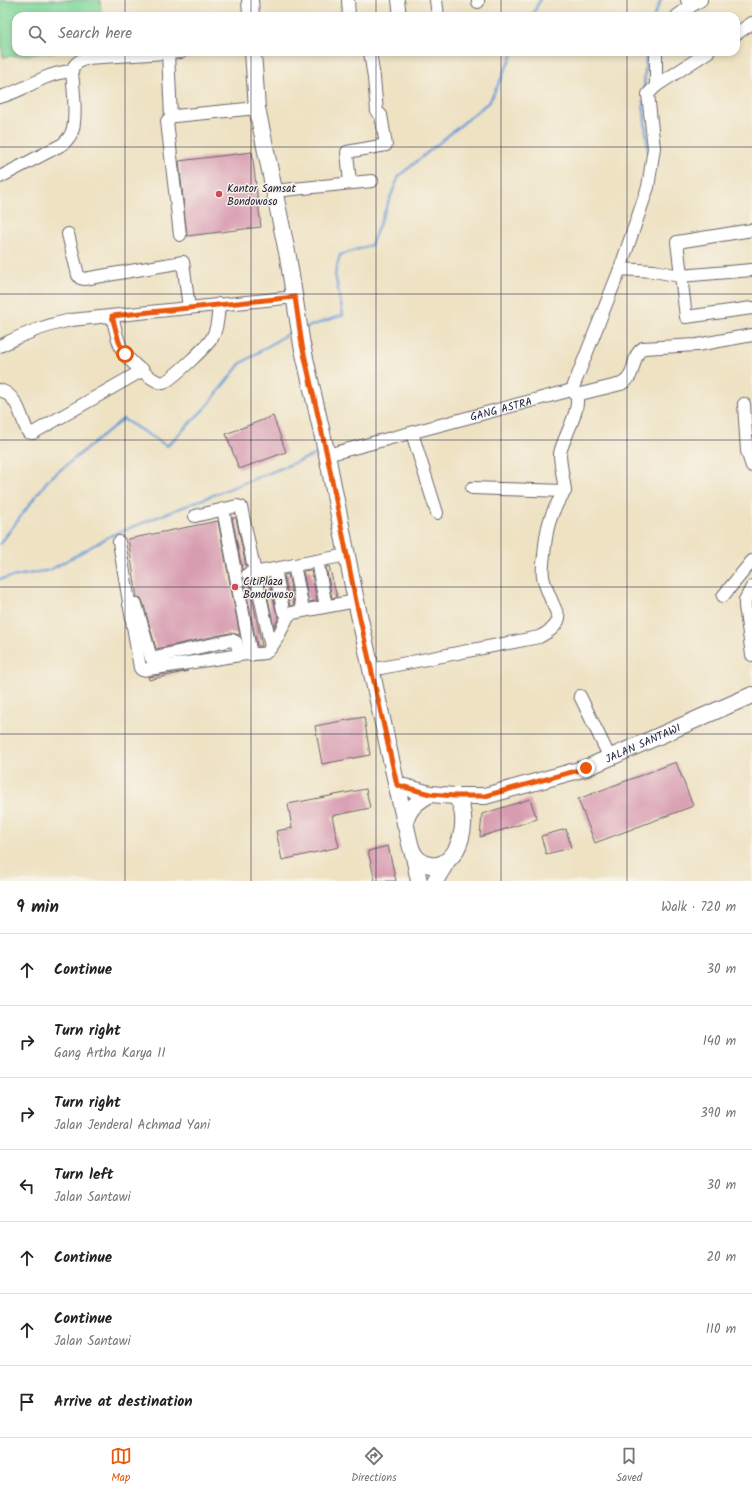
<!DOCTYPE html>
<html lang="en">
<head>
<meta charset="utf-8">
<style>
	:root { --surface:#fff; --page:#f2f2f2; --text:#222; --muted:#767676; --line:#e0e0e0; --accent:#ea580c }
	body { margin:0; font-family:Kalam,sans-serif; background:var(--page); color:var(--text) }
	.stop { position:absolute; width:12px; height:12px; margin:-9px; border:3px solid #ea580c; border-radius:50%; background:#fff }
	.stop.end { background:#ea580c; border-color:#fff; box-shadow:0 1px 4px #0008 }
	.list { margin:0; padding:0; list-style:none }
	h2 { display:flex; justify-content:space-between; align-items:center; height:52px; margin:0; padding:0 16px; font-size:17px }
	h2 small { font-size:13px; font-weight:400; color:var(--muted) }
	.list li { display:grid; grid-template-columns:26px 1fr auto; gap:12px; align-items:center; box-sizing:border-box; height:72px; padding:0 16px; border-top:1px solid var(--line) }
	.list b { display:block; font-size:15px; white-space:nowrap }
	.list p { margin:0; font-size:13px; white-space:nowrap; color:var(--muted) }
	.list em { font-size:13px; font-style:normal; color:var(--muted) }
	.icon { flex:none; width:22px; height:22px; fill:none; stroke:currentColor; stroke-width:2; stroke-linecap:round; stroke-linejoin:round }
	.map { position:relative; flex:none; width:752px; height:881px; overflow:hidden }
	.search { position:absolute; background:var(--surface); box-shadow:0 2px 6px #0003; left:12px; right:12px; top:12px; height:44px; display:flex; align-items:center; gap:10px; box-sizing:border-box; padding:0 14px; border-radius:12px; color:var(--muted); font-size:15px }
	.sheet { height:556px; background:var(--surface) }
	nav { display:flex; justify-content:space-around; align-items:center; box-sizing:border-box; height:56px; border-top:1px solid var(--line); background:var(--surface); font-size:11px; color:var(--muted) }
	nav a { display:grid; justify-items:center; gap:2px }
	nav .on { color:var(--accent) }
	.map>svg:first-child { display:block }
	.green { fill:#82d79b; stroke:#527c6b }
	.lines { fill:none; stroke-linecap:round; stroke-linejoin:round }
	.stream { stroke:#6d9dd7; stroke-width:2.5 }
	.building { fill:#d89cb1 }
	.minor-casing { stroke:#69656b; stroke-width:14 }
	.major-casing { stroke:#69656b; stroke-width:18 }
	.minor { stroke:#fff; stroke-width:12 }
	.major { stroke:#fff; stroke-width:16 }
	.route { stroke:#ea580c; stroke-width:5 }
	.grid { fill:none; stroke:#22223b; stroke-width:1; stroke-opacity:0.55 }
	.poi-dot { fill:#d1495b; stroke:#f7f3e8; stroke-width:1.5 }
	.labels { text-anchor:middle; stroke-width:3; stroke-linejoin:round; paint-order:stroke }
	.poi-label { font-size:11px; fill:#22223b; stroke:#f7f3e8; text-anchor:start }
	.street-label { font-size:11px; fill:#22223b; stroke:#f7f3e8 }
</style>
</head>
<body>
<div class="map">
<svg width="752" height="881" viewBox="0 0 752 881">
	<rect width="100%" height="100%" fill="#f7f3e8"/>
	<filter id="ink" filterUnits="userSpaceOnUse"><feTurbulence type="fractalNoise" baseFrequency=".025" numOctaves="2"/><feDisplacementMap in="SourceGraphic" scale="8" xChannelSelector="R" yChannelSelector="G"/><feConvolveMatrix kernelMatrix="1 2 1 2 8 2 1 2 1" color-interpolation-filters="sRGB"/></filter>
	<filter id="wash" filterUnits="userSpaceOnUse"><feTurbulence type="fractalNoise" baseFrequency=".012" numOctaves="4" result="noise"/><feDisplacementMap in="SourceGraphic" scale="16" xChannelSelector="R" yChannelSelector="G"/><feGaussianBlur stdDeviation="0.9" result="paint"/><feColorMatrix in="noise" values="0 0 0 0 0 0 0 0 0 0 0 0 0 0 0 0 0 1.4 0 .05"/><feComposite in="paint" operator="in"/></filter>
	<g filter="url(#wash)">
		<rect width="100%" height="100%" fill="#eee2c3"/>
		<path class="green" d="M0,0H100L101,16H16V52H59L3,57L0,27Z"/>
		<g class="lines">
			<path class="stream" d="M532,16L540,0
				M654,16L661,0
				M644,92L646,52
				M643,101L648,152
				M305,328L343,315L335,274L340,255L371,245L399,176L490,101L514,52
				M0,544L48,480L123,419L167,446L206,407L240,364L289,333L295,331
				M0,579L50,570L112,535L322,452"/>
		</g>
		<g id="blocks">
			<path class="building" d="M252,152L261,227L187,236L179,161Z
				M273,416L286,452L239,469L226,434Z
				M232,518H236L246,567L242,570Z
				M218,521L240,635L230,633L156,649L143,602L141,598L137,597L128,539Z
				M329,566L337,597L332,598L326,567Z
				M311,570L317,601L309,602L303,571Z
				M288,574L294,605L290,606L284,575Z
				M269,578L276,611L279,617L274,627L264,579Z
				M244,580L249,581L262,646H257Z
				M188,671L149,680L148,677Z
				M364,717L370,755L322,764L315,726Z
				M676,762L693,806L595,843L578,799Z
				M366,789L370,808L332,816L339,847L282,860L276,831L292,828L288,804Z
				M530,799L537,819L480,837L482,814Z
				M566,829L571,848L546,854L541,836Z
				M388,846L396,881H375L368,851Z"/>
		</g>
	</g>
	<g filter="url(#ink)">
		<use href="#blocks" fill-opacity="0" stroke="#69656b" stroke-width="1"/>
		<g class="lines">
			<defs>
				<g id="minor">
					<path d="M348,0L349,16"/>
					<path d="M398,0L400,16"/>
					<path d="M436,0L438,16"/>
					<path d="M687,0L691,6L701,0"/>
					<path d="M478,2V0"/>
					<path d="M677,16L691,6"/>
					<path d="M736,34L752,23"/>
					<path d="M656,52V86L708,52"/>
					<path d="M168,53L171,117"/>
					<path d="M0,97C16,93 29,85 44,78C53,74 62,72 72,71"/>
					<path d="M0,177L63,144C66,141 69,138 71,134C78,121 73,86 72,71C74,63 80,60 87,58L181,52"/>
					<path d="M350,183L347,152L386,145L381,115L377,112L374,78L370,52"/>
					<path d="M274,191L372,181"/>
					<path d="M752,230L677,242L686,317L752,308"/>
					<path d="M68,234L78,275L80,278L84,279L183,262L189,308"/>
					<path d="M180,235L167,121L171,117L175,116L257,108"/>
					<path d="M620,269L648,187L654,148L648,94L656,86"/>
					<path d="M112,316C115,327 117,340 122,350C127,359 152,382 163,383C172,379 210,344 213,336C218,327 218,314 219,304"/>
					<path d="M0,346C23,334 46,325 71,320L295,297"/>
					<path d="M0,390C17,396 20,413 26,428L28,432L33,433L143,370"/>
					<path d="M572,390L620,269L654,271L680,276L752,270"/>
					<path d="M576,395L621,384C638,376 630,356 643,348L697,345L752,335"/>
					<path d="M744,404L747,451L752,466"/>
					<path d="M412,433L437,513"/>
					<path id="s1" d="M327,455L572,390C588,401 561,440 560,454C560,465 564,480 565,491"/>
					<path d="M472,488L565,491"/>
					<path d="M223,509L251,655"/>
					<path d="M195,516L237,506L241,507L271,647"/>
					<path d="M119,542L140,668L142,670L240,655C248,653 256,655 265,653C273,650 284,624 288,616L292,613L356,601"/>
					<path d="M317,561L326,606"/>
					<path d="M294,565L303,610"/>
					<path d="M275,569L283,610L288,616"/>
					<path d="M248,574L347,555"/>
					<path d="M752,587L745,600V606L752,655"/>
					<path d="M723,596L752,561"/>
					<path d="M129,604H136L151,658L232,640L236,642L240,655"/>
					<path d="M371,670L539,637C548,632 556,628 559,618C554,605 546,591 543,577C542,570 543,562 544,555C546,529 550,512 565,491"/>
					<path d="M580,696L610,758"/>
				</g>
				<g id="major">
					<path d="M250,0L251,16"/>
					<path d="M253,52L257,108L288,257L302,345L327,455L356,601L405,823C408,832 409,844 413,853C417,859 423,864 430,865C460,870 473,814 455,796"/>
					<path id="s2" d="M397,785L430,794L455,796H485L586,768L752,695"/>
					<path d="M405,823C409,807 417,802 430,794"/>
					<path d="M413,852L419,881"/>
					<path d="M435,881L446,863"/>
				</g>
			</defs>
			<use href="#minor" class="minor-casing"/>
			<use href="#major" class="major-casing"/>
			<use href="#minor" class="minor"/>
			<use href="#major" class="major"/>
		</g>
	</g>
	<g class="lines" filter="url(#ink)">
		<path class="route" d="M125,354L119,342L112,316L295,297L302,345L327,455L356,601L397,785L430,794L455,796H485L586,768"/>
	</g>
	<path class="grid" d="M125,0V16M251,0V16M376,0V16M501,0V16M627,0V16M125,52V881M251,52V881M376,52V881M501,52V881M627,52V881M0,147H752M0,294H752M0,440H752M0,587H752M0,734H752"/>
	<g class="poi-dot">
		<circle cx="219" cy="194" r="4"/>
		<circle cx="235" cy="587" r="4"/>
	</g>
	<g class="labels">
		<g class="poi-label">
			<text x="227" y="192">Kantor Samsat<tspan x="227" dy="13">Bondowoso</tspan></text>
			<text x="243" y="585">CitiPlaza<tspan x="243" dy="13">Bondowoso</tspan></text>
		</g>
		<g class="street-label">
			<text dy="4" stroke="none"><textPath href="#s1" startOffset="180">GANG ASTRA</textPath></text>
			<text dy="4" stroke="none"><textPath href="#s2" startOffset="256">JALAN SANTAWI</textPath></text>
		</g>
	</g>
</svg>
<div class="stop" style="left:125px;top:354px"></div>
<div class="stop end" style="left:586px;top:768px"></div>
<div class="search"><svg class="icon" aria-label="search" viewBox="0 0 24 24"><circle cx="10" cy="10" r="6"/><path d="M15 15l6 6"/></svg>Search here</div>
</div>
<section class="sheet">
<h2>9 min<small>Walk · 720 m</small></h2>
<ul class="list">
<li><svg class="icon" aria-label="ahead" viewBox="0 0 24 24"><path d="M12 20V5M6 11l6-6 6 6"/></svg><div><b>Continue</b></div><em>30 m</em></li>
<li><svg class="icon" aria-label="right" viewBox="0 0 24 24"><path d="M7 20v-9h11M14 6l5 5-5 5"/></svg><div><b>Turn right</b><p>Gang Artha Karya II</p></div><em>140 m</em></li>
<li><svg class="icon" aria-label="right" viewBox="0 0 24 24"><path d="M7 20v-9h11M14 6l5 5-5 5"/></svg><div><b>Turn right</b><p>Jalan Jenderal Achmad Yani</p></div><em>390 m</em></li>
<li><svg class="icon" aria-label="left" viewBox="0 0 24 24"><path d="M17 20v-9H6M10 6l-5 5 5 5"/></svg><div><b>Turn left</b><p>Jalan Santawi</p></div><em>30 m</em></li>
<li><svg class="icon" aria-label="ahead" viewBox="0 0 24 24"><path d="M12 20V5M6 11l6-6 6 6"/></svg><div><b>Continue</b></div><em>20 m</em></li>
<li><svg class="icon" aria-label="ahead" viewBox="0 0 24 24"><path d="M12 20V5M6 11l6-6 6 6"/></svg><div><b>Continue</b><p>Jalan Santawi</p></div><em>110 m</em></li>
<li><svg class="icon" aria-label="arrive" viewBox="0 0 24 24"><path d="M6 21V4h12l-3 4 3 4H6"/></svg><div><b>Arrive at destination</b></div></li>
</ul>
</section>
<nav>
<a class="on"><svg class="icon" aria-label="map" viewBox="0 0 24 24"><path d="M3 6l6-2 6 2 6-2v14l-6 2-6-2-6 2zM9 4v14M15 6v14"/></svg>Map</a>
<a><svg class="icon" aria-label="directions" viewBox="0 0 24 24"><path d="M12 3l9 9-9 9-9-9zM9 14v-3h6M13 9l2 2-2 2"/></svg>Directions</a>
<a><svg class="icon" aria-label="saved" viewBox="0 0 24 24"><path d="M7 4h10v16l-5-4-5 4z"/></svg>Saved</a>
</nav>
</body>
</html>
